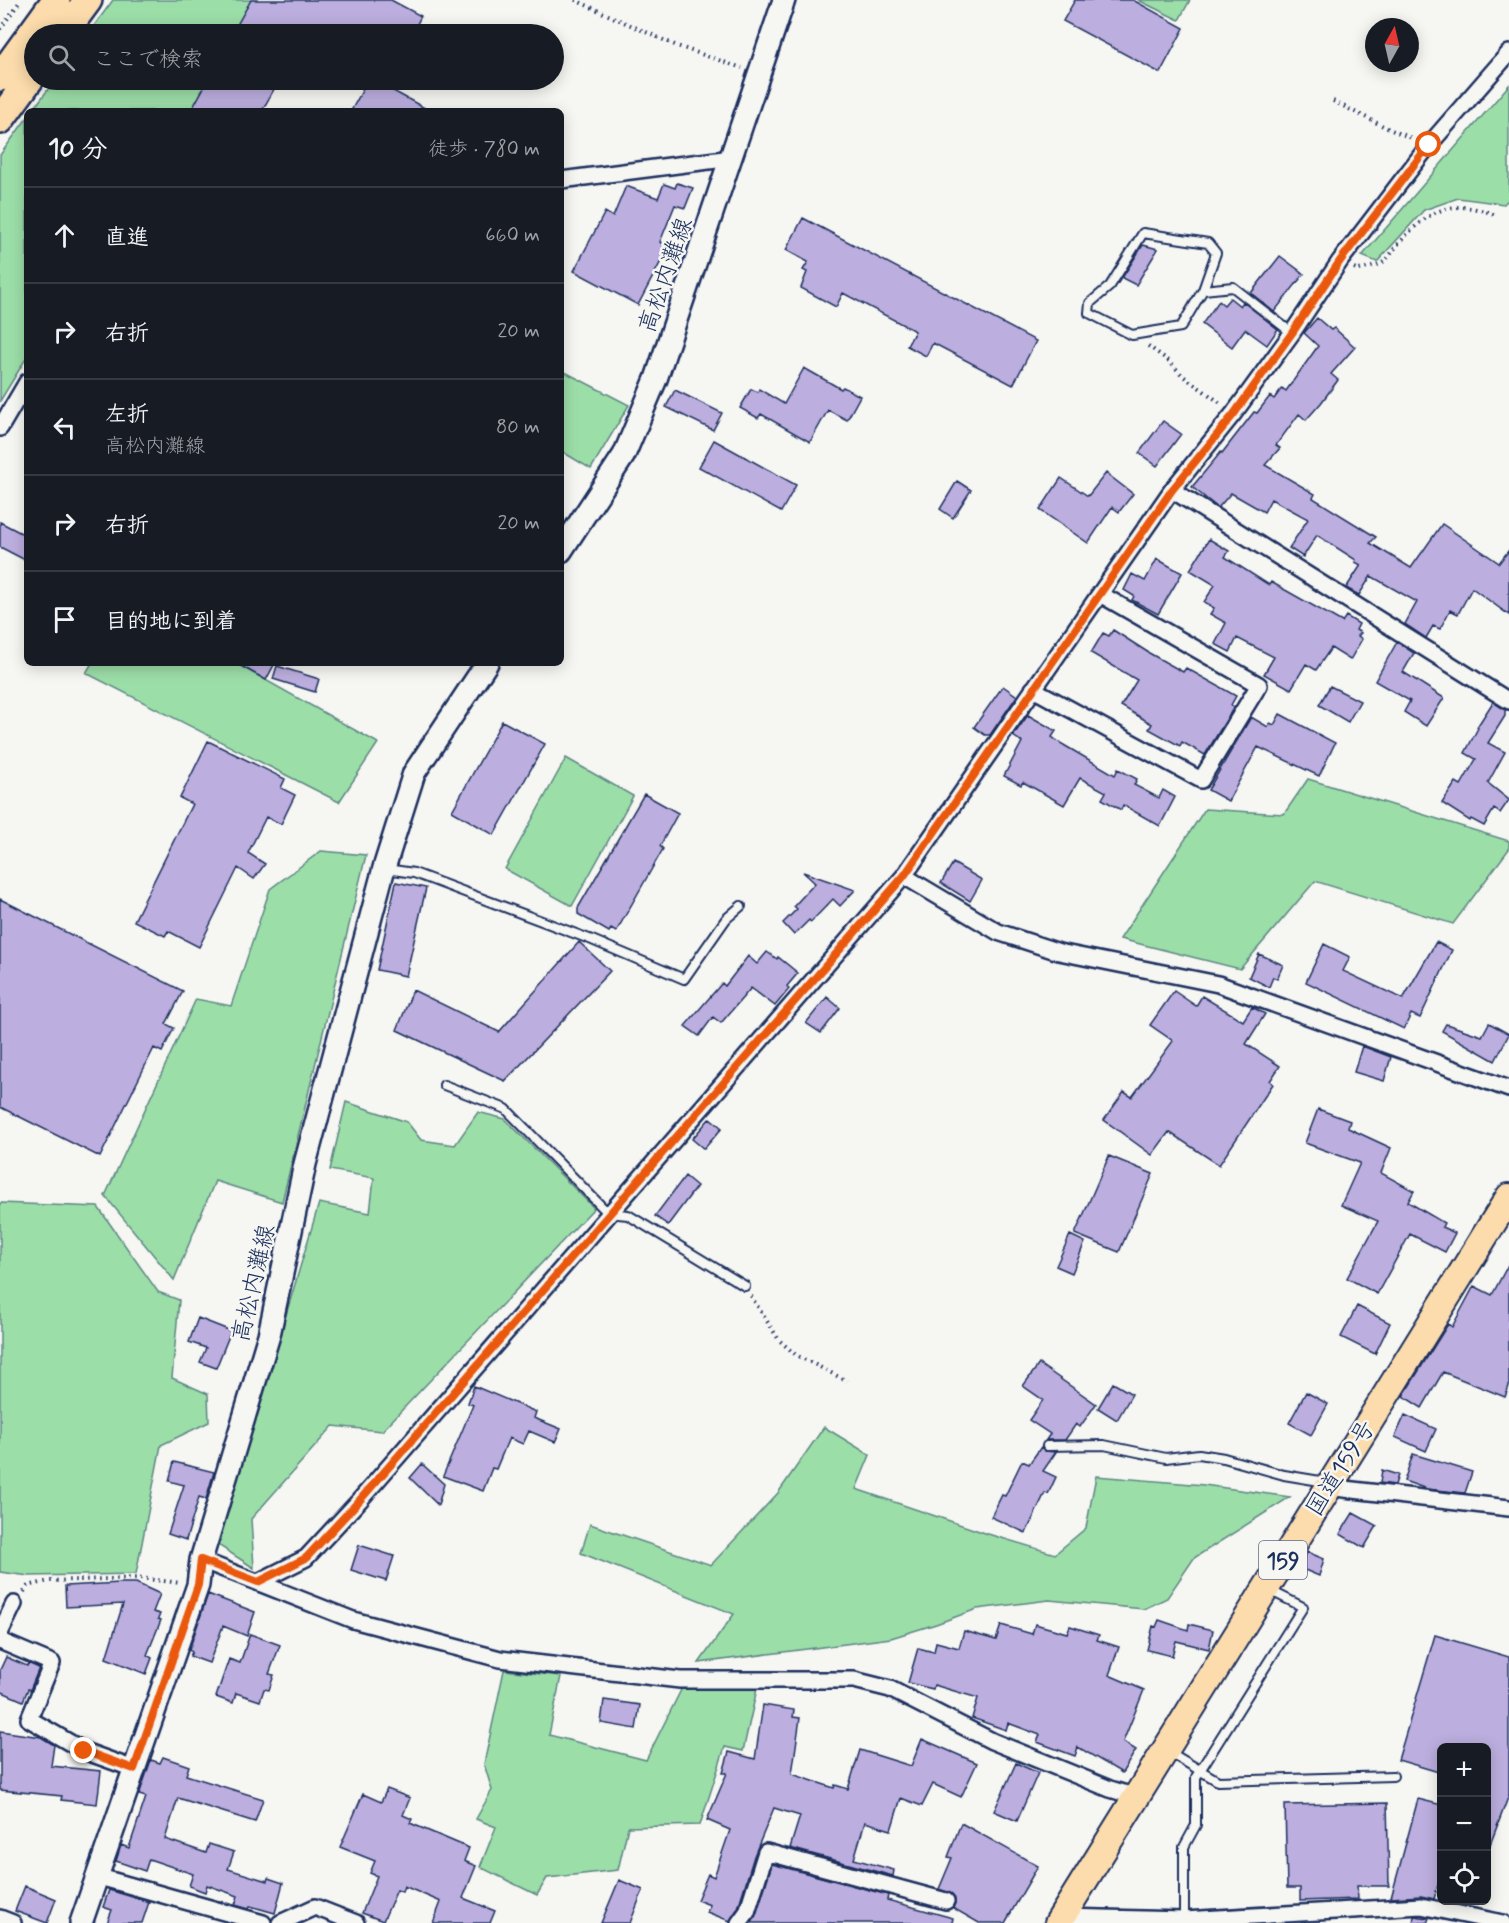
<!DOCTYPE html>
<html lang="ja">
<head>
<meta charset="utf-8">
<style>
	:root { --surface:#171b24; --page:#242831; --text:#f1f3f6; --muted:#9ea1a6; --line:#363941 }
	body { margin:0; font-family:Mynerve,"Klee One",sans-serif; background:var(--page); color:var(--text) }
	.controls { position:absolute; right:18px; bottom:18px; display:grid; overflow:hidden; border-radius:9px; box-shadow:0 3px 15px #0003 }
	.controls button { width:54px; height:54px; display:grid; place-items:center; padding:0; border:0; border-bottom:2px solid var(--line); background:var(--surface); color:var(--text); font:30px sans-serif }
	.compass { position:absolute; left:1365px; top:18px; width:54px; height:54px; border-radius:50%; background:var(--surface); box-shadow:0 3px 15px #0003; rotate:8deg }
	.stop { position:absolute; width:18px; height:18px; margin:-14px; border:4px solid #ea580c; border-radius:50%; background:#fff }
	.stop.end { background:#ea580c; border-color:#fff; box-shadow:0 2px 6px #0008 }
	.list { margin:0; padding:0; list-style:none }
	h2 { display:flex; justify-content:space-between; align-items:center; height:78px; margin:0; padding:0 24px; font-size:26px }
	h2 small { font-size:20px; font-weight:400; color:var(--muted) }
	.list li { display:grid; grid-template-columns:39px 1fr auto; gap:18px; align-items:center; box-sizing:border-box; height:96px; padding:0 24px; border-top:2px solid var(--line) }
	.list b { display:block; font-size:22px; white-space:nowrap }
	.list p { margin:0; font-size:20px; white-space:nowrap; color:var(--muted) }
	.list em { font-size:20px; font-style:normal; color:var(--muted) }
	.icon { flex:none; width:33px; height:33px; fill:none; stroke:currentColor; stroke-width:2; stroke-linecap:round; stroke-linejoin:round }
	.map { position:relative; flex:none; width:1509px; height:1923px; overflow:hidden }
	.search { position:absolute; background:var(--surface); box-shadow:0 3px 15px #0003; left:24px; top:24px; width:540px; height:66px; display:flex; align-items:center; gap:15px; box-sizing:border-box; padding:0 21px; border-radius:33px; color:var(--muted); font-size:22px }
	.panel { position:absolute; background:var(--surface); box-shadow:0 3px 15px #0003; left:24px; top:108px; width:540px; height:558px; border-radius:9px }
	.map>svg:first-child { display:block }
	.green { fill:#9cdea8; stroke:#5c8683; stroke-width:1.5 }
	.building { fill:#bcaede; stroke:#1b2f5e; stroke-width:1.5 }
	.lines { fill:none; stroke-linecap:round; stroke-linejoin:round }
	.service-casing { stroke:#1b2f5e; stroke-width:12 }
	.minor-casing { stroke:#1b2f5e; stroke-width:20 }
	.secondary-casing { stroke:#1b2f5e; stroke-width:26 }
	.trunk-casing { stroke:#1b2f5e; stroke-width:30 }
	.motorway-casing { stroke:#1b2f5e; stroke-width:32 }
	.path { stroke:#1b2f5e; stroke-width:4; stroke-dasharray:1.5 4.5; stroke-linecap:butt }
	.service { stroke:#f6f6f2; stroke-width:8 }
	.minor { stroke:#f6f6f2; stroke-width:15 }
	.secondary { stroke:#f6f6f2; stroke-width:21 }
	.trunk { stroke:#fcdcac; stroke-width:26 }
	.motorway { stroke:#fcdcac; stroke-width:27 }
	.route { stroke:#ea580c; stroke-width:8 }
	.labels { text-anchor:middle; stroke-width:5; stroke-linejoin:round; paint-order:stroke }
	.shield { fill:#f6f6f2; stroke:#5d6b8a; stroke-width:1.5 }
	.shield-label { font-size:22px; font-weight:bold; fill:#1b2f5e }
	.street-label { font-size:24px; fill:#1b2f5e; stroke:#f6f6f2 }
</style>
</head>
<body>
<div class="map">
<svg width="1509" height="1923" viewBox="0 0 1509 1923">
	<rect width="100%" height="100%" fill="#f6f6f2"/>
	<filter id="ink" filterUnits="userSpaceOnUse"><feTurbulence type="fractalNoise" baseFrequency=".0167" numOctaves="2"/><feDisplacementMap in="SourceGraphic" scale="12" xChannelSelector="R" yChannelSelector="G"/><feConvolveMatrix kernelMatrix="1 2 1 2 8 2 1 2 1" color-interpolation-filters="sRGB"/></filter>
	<g filter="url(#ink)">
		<path class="green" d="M113,0H256L236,34H88Z
			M1138,0H1190L1179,20Z
			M55,80H210L192,111H32Z
			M1509,85V199L1504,204L1458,198L1424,210L1377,262L1362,256Z
			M27,118V357L0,401V155Z
			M561,370L629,405L591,469L561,451Z
			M92,663H235L378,743L339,802L86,673Z
			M566,758L633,796L572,906L505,869Z
			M1308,779L1509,841V849L1453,924L1315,881L1240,969L1120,939L1205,809L1284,814Z
			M321,851L366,855L282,1202L215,1181L174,1280L105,1196L196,999L231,1006L270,889Z
			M346,1102L407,1122L421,1140L455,1145L478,1112L505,1119L594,1208L382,1431L333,1426L251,1519L254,1568L218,1545L319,1203L370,1213L374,1178L330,1170Z
			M0,1203L98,1207L158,1292L179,1300L172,1378L208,1394L209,1422L161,1445L136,1574L29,1576L0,1572Z
			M824,1427L870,1455L856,1489L988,1534L1055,1554L1086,1528L1096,1476L1204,1485L1290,1497L1194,1558L1167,1598L1144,1609L1049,1600L977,1609L936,1624L891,1638L699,1663L734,1614L581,1553L590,1524L711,1565L778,1493Z
			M504,1670L561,1676L549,1735L646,1760L682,1688L757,1689L743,1751L725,1747L700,1825L628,1827L618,1870L547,1878L537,1895L480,1867L496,1827L476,1819L492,1790L484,1764Z"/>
		<path class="building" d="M251,0H391L421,16L412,34H232Z
			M1075,0H1133L1184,28L1160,73L1063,21Z
			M208,80H279L262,111H191Z
			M368,80H387L384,86L430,111H351Z
			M677,183L693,188L685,208L675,205L660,242L669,246L638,305L574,271L605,212L613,217L626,186L658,198L664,184L675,188Z
			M803,218L1036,341L1013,385L933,343L926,356L907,346L915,331L843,293L836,307L801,288L807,272L803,270L808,262L786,250Z
			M1143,245L1158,249L1136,285L1122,278Z
			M1280,256L1304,274L1274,312L1251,293Z
			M1230,298L1240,306L1243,302L1278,329L1267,345L1245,329L1232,347L1202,324L1219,301L1224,305Z
			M1317,318L1331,330L1334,328L1355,347L1331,374L1338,380L1321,403L1306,420L1299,414L1276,445L1280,448L1265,465L1315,494L1313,498L1376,537L1370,543L1411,568L1442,524L1499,563L1509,550V615L1472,588L1458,614L1450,610L1440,629L1433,626L1426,638L1405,624L1417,602L1371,576L1359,595L1346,588L1361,565L1355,562L1356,560L1317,535L1303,557L1289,548L1308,519L1271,499L1264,512L1231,493L1218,508L1192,487L1221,452L1222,453L1254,412L1257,413L1270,396L1274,399L1282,388L1286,391L1318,346L1304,333Z
			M804,368L841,389L843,387L860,396L847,420L828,410L810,442L761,414L758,418L740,408L751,389L758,392L759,389L784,404Z
			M675,390L722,413L713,430L666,407Z
			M1163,421L1181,434L1157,466L1139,453Z
			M714,440L796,485L781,512L699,467Z
			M1106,473L1133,494L1119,512L1112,507L1088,543L1040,510L1061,478L1088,496Z
			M957,481L971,490L953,518L940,509Z
			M0,522L27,536V561L0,547Z
			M1209,539L1229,551L1225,557L1269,585L1271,582L1342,622L1346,616L1359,624L1356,630L1361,633L1358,636L1362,639L1350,660L1331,648L1316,670L1306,664L1291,689L1264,674L1274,657L1237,638L1230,652L1215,644L1226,623L1210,614L1214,608L1204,602L1215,585L1190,570Z
			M1157,559L1182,573L1158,614L1132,600L1134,596L1124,590L1132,574L1145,581Z
			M1113,630L1149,653L1183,672L1186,668L1236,696L1231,705L1234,707L1205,755L1182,742L1180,746L1149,729L1152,724L1121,706L1137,680L1091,653L1103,633L1109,636Z
			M1397,642L1414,653L1403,672L1444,698L1426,726L1404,712L1410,701L1375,681Z
			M236,663H275L266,680Z
			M277,666L319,679L315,692L273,679Z
			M1003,686L1017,696L990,735H985L974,727Z
			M1330,686L1360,701L1348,722L1319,705Z
			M1493,702L1505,710V716L1488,743L1505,752L1488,783L1509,800L1500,813L1494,809L1484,826L1471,819L1470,821L1442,803L1456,782L1461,785L1476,759L1465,753L1478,728L1477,727Z
			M1280,714L1335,743L1319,776L1258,747L1228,801L1208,790L1251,717L1268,727L1270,723L1274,725Z
			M1028,715L1056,731L1052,737L1062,744L1115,775L1118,769L1137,779L1134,785L1159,798L1163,790L1175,797L1160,826L1123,805L1121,810L1102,799L1106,792L1080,778L1064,805L1023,782L1021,785L1004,776L1022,742L1013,736Z
			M502,721L545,744L494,835L452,811Z
			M208,741L285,779L281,788L295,795L281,824L266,817L248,853L265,864L254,879L238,868L199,947L168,931L165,936L134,921L192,804L180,798Z
			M644,794L678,813L660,846L663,849L616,932L611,929L609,932L578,914V908Z
			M953,863L982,880L970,901L941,883Z
			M803,872L855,890L840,906L833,899L811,922L809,920L794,935L783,923L797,909L794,906L815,883Z
			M396,882L426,888L406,976L377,970Z
			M0,899L183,991L166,1024L174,1028L162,1052L154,1048L100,1157L0,1107Z
			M579,942L610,971L505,1081L397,1030L413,990L499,1032Z
			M1436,942L1452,950L1420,1018L1411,1014L1404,1029L1306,982L1324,944L1350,957L1343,971L1403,999Z
			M767,952L777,959L778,957L798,973L787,986L789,989L775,1006L751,988L721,1023L713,1017L699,1036L685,1026L722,983L725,986L748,956L757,964Z
			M1259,954L1283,965L1277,979L1273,977L1269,987L1249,977Z
			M1174,991L1196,1006L1202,996L1243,1021L1252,1007L1265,1014L1246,1044L1280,1066L1270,1081L1273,1084L1219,1165L1169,1132L1152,1155L1104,1120L1124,1092L1132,1097L1173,1041L1150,1025Z
			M827,997L840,1008L821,1033L806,1023Z
			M1489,1023L1509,1034L1495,1061L1442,1031L1446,1024L1482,1036Z
			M1362,1046L1391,1057L1384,1081L1354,1072Z
			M1318,1109L1350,1121L1348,1128L1391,1148L1381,1173L1414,1191L1408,1202L1444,1223L1442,1227L1455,1233L1445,1252L1410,1234L1377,1294L1347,1278L1378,1221L1341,1205L1360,1163L1305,1143Z
			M710,1118L722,1128L704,1149L692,1139Z
			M1109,1156L1153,1174L1119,1252L1075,1234Z
			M685,1176L697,1186L668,1225L655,1216Z
			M1070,1235L1085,1242L1072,1273L1056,1266Z
			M1509,1263V1386L1505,1397L1443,1372L1422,1408L1403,1396L1448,1324L1452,1327L1474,1286L1492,1295Z
			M1357,1306L1390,1323L1375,1354L1341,1337Z
			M198,1318L231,1331L216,1368L200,1362L206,1348L189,1342Z
			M1039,1364L1096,1404L1080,1427L1076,1424L1065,1440H1046L1050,1434L1029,1420L1043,1400L1023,1386Z
			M1113,1383L1132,1394L1117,1420L1098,1408Z
			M474,1386L536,1412L534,1418L561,1429L555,1442L529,1431L523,1444L509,1438L496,1469L492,1468L483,1491L443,1476L473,1405L468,1403Z
			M1306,1392L1328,1404L1311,1435L1289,1423Z
			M1405,1415L1436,1429L1426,1451L1395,1437Z
			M1041,1447L1045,1451L1056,1452L1043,1471L1056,1477L1048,1494L1045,1493L1026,1533L991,1517L1002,1495L1005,1496L1022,1461L1029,1464Z
			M1413,1454L1472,1472L1465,1493L1427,1489L1404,1481Z
			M174,1462L214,1472L206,1499L199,1497L186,1540L168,1534L184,1485L169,1481Z
			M422,1464L444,1484L438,1505L410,1478Z
			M1382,1470L1398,1475L1395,1485L1380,1483Z
			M1353,1513L1377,1526L1364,1548L1340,1534Z
			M359,1545L394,1556L386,1581L351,1570Z
			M1307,1552L1324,1559L1319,1576L1300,1568Z
			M121,1583H136L160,1594L153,1612L160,1614L158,1619L161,1620L147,1655L152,1658L146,1674L106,1658L123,1604L66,1607L65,1586Z
			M208,1594L255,1612L247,1636L223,1626L209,1663L190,1656L192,1652L189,1650Z
			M1159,1620L1188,1630L1189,1624L1213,1630L1209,1649L1176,1641L1172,1656L1147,1650L1153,1626L1156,1627Z
			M1035,1624L1067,1633L1070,1626L1099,1635L1097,1640L1119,1647L1109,1675L1144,1690L1123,1742L1136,1750L1122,1773L1078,1747L1075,1756L1037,1742L1040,1735L1008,1723L1006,1730L972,1718L978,1698L934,1685L933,1689L908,1683L918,1648L934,1652L936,1642L959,1648L964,1631L996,1640L1001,1625L1032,1634Z
			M250,1634L280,1645L269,1674L274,1675L269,1690L264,1689L260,1701L236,1693L233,1703L216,1697L229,1659L240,1663Z
			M1435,1635L1509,1657V1795L1488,1850L1486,1748H1442V1773L1398,1760Z
			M6,1657L27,1666L28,1663L39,1668L30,1690L28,1689L23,1701L0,1691V1670Z
			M604,1700L640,1705L636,1729L601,1723Z
			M763,1705L794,1710L793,1717L800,1718L792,1774L834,1788L835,1785L848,1789L860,1750L911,1766L922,1739L977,1763L961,1797L933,1784L922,1806L901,1798L891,1830L865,1822L854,1859L894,1870L893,1876L790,1848L800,1816L774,1808L754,1856L738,1908L730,1921L707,1912L710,1905L697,1900L708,1874L714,1877L730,1830L707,1820L727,1773H723L729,1752L755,1759Z
			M0,1731L41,1737L54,1745L51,1766L101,1771L97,1804L61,1800L62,1796L0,1790Z
			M163,1757L189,1766L186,1775L263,1799L255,1822L178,1798L165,1839L206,1853L209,1844L234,1852L228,1869L267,1881L268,1878L283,1883L275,1913L250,1906L249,1909L235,1905L238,1896L207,1885L205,1892L189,1886L193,1874L149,1859L145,1871L116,1861L121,1845L129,1848L146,1797L139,1795L151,1760L160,1763Z
			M1016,1763L1038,1773L1017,1821L994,1811Z
			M387,1789L410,1798L403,1815L412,1819L410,1823L469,1848L464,1861L476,1866L463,1898L495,1911L490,1923H433L441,1902L404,1886L402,1892L397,1890L383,1921L362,1913L377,1876L370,1873L375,1861L340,1847L363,1794L381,1802Z
			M1418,1799L1442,1805V1871L1434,1899L1421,1896L1391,1898Z
			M1387,1803L1389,1886H1357L1358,1899L1300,1901V1888H1287L1285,1805Z
			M961,1823L1038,1866L1005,1923H979L953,1908L955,1903L953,1895L939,1889L952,1858L948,1857Z
			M772,1864L888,1895L887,1900L953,1918L952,1923H751L756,1915Z
			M619,1880L643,1890L630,1923H601Z
			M25,1886L56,1899L47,1923L15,1911Z
			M109,1890L149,1902L142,1923H107L112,1910L103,1907Z
			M1414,1916L1429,1918L1427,1923H1413Z"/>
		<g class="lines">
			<defs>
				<path id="service" d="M1203,290L1216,253L1208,243L1143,233L1110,286L1090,303L1089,313L1132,335L1181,327L1203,290L1233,287L1292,333
					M386,869L414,873L592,940L684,979L726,919L741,906
					M444,1085L506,1109L608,1213L628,1215L745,1286
					M1047,1446L1104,1445L1166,1458L1199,1454L1224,1458L1284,1475L1326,1482
					M1169,1752L1218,1781L1393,1776
					M1184,1920V1847L1196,1825V1777L1303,1607L1269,1590"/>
				<path id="minor" d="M561,180L732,158
					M0,428L27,382
					M1172,490L1509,701
					M1033,689L1201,780L1259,685L1100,594
					M904,876L998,932L1059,952L1218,984L1509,1089
					M1327,1487L1509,1508
					M201,1560L353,1620L500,1659L680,1680H854L890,1689L992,1741L1110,1789L1137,1797
					M258,1582L306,1558L359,1501L904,876L1172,490L1234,413L1292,333L1340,261L1429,145L1509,53
					M0,1633L14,1604
					M0,1641L52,1663L29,1719L84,1751L134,1769
					M96,1876L263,1923
					M1062,1917L1184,1920L1421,1906L1503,1923
					M0,1918L13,1923
					M280,1923L315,1907L356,1923
					M739,1923L747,1912L766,1852L946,1901"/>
				<path id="secondary" d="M561,551L624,455L656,379L784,0
					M81,1923L198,1585L201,1560L269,1335L305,1164L384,868L414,773L487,663"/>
				<path id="trunk" d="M1058,1923L1509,1197"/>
				<path id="motorway" d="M63,34L88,0
					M0,77L56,0
					M0,120L34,73"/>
			</defs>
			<use href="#service" class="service-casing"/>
			<use href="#minor" class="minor-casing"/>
			<use href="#secondary" class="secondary-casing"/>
			<use href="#trunk" class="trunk-casing"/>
			<use href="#motorway" class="motorway-casing"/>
			<path class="path" d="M575,0L677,46L742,68
				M0,29L21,0
				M1333,101L1389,129L1414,139
				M1354,268L1359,270C1366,268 1375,267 1382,263C1389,259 1394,248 1400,242C1430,209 1452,198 1496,215
				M1148,346L1169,361L1183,376L1222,404
				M751,1296L779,1340L796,1355L847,1381
				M24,1592L28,1586L49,1581L139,1578L181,1583"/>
			<use href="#service" class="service"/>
			<use href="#minor" class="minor"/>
			<use href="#secondary" class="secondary"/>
			<use href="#trunk" class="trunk"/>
			<use href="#motorway" class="motorway"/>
		</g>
	</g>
	<g class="lines" filter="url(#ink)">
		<path class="route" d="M84,1751L134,1769L198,1585L201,1560L258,1582L306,1558L359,1501L904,876L1172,490L1234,414L1292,333L1340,261L1429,145"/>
	</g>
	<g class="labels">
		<rect class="shield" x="1259" y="1541" width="48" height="38" rx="4.5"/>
		<g class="shield-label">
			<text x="1283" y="1568">159</text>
		</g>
		<g class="street-label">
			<text transform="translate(665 275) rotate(-71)" y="8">高松内灘線</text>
			<text transform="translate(253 1283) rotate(-77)" y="8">高松内灘線</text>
			<text transform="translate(1340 1468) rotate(-58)" y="8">国道159号</text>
		</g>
	</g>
</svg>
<div class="controls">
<button>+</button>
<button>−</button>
<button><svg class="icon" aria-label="locate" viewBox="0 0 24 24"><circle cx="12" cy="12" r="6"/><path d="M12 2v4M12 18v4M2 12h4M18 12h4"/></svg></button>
</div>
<svg class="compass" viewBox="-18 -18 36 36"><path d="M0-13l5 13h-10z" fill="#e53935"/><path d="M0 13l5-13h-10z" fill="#9ea1a6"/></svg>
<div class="stop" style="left:1429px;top:145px"></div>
<div class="stop end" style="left:84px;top:1751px"></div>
<div class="search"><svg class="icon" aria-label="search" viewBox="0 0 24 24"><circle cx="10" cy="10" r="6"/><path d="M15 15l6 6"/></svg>ここで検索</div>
<section class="panel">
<h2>10 分<small>徒歩 · 780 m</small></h2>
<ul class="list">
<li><svg class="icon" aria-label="ahead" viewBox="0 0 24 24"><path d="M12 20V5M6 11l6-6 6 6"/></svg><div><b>直進</b></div><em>660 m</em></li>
<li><svg class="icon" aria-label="right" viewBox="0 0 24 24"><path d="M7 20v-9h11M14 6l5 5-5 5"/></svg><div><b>右折</b></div><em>20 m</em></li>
<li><svg class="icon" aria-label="left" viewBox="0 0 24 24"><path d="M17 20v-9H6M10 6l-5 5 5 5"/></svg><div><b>左折</b><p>高松内灘線</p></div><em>80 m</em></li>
<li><svg class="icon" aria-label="right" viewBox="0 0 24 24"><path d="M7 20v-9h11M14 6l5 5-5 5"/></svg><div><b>右折</b></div><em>20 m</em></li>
<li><svg class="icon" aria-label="arrive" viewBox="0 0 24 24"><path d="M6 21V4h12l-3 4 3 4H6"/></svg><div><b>目的地に到着</b></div></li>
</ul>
</section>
</div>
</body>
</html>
